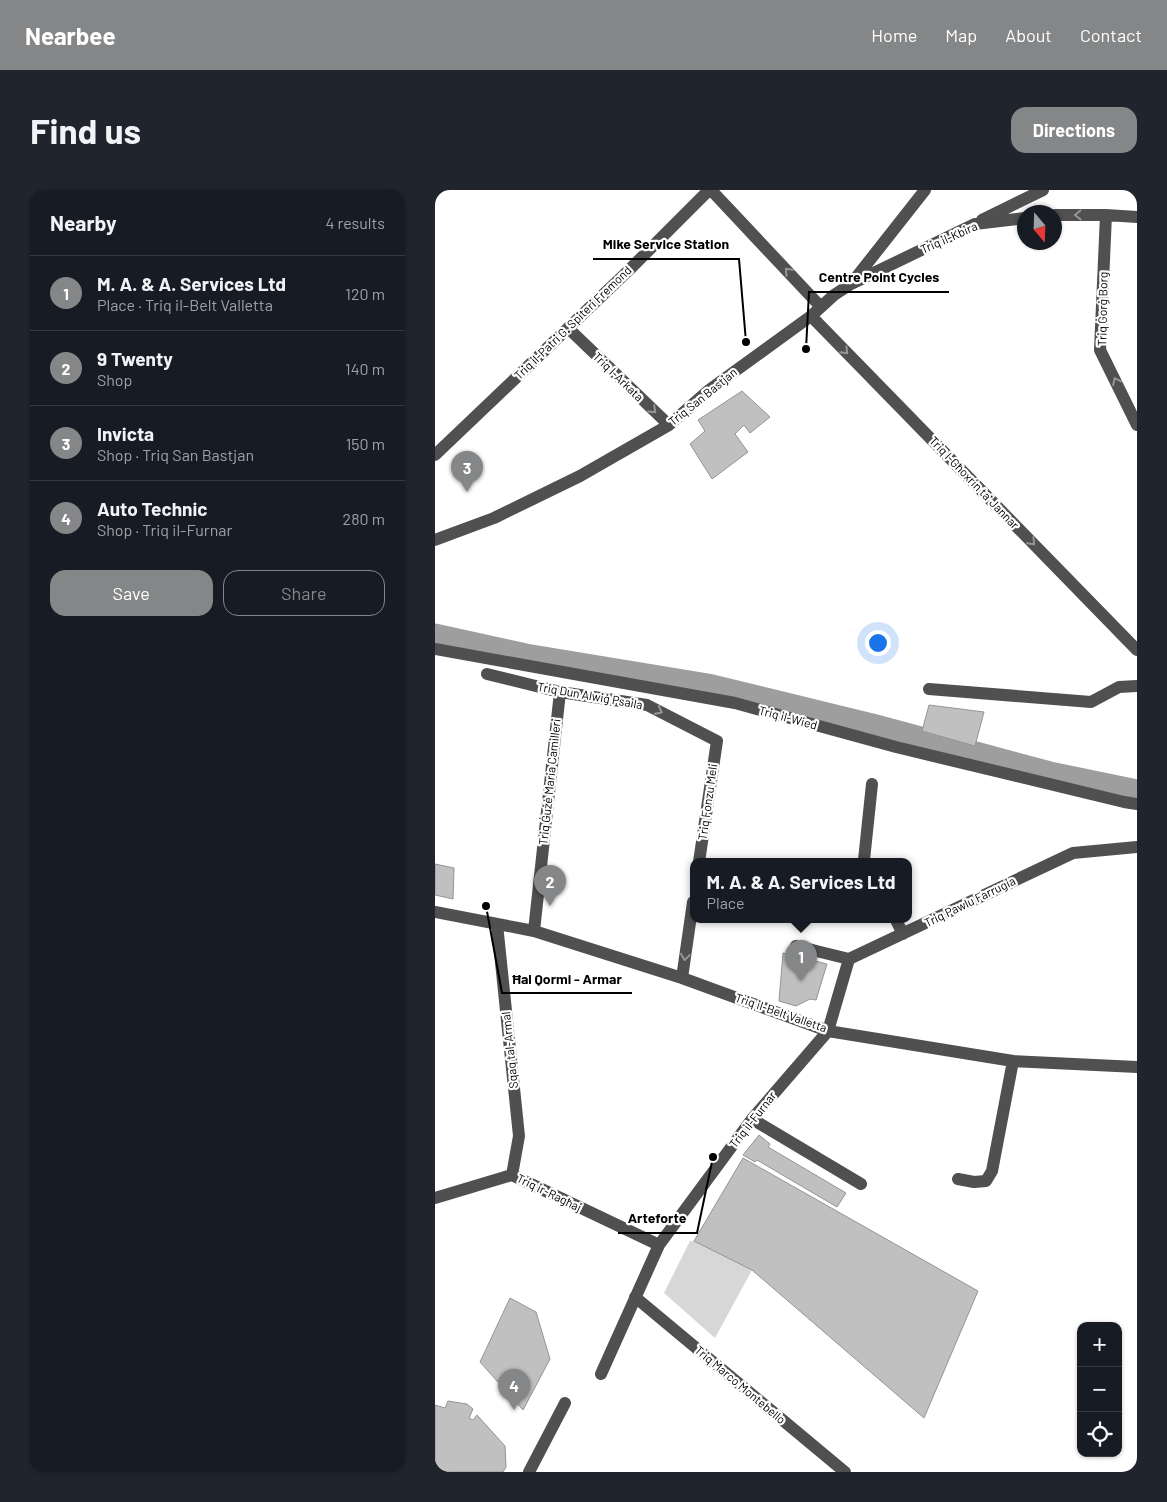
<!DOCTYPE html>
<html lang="en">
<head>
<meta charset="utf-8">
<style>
	:root { --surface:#171b24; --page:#20242c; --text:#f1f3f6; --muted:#9ea1a6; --line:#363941; --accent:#858687 }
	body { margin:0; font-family:Barlow,sans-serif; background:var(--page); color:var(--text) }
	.controls { position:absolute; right:15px; bottom:15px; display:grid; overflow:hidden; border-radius:10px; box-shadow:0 1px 4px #0004 }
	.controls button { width:45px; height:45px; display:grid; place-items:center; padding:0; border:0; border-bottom:1px solid var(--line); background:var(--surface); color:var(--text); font:25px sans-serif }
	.compass { position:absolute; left:582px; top:15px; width:45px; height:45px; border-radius:50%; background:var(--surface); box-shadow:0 1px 4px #0004; rotate:161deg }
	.you { position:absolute; left:442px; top:452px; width:18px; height:18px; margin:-12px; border:4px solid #fff; border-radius:50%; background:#1a73e8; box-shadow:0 0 0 8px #1a73e833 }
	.badge { display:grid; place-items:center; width:32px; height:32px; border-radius:50%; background:var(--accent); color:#fff; font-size:16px; font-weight:700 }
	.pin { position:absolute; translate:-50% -41px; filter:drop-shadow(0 1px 2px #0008) }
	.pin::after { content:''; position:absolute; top:26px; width:18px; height:15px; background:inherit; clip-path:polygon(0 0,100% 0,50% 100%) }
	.popup { position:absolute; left:255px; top:668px; width:222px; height:65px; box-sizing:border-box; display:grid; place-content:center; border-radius:10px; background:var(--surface); filter:drop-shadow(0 1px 4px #0005); font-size:16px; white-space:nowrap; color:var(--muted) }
	.popup b { font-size:19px; color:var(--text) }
	.popup::after { content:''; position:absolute; left:50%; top:100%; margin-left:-10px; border:10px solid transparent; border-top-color:var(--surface) }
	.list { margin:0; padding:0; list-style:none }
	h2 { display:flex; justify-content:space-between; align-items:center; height:65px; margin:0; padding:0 20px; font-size:21px }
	h2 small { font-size:16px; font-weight:400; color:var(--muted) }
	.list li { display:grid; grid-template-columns:32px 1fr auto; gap:15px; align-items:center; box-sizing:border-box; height:75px; padding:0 20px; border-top:1px solid var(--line) }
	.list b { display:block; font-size:19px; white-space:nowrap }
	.list p { margin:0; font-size:16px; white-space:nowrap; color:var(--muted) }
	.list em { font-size:16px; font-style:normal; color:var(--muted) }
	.actions { display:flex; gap:10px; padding:15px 20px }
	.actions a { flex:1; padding:11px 0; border:1px solid var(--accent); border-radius:15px; text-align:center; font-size:18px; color:var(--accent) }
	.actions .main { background:var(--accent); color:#fff }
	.icon { flex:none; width:28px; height:28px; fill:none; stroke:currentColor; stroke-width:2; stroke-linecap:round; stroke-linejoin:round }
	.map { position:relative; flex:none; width:702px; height:1282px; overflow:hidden; border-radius:15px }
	header { display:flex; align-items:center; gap:30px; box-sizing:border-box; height:70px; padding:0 25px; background:var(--accent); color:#fff }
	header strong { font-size:24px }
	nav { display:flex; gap:28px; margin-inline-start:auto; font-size:18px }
	.intro { display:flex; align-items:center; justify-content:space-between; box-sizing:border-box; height:120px; padding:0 30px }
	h1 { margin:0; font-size:35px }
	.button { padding:12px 22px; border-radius:15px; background:var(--accent); color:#fff; font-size:18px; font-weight:700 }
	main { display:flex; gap:30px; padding:0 30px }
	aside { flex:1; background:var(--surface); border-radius:15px; box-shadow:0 1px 4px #0004 }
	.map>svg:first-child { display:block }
	.green { fill:#d7d7d7 }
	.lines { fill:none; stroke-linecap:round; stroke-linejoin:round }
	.canal { stroke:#9e9e9e; stroke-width:21 }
	.building { fill:#c0c0c0; stroke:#949494 }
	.minor { stroke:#505050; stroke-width:12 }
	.oneway { stroke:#969696 }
	.labels { text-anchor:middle; stroke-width:4.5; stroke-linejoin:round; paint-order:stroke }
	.street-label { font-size:12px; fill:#000; stroke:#fff }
	.leader { fill:none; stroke:#000; stroke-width:2 }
	.callout-dot { fill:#000; stroke:#fff; stroke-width:2 }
	.callout-label { font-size:14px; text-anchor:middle; font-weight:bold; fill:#000; stroke:#fff; stroke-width:4.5; stroke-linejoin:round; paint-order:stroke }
</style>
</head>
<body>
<header>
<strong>Nearbee</strong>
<nav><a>Home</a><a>Map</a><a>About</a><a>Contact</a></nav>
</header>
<div class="intro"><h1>Find us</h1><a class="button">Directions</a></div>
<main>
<aside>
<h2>Nearby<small>4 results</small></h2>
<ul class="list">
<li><span class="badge">1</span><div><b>M. A. &amp; A. Services Ltd</b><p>Place · Triq il-Belt Valletta</p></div><em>120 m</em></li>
<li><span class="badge">2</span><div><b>9 Twenty</b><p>Shop</p></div><em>140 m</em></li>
<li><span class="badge">3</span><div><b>Invicta</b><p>Shop · Triq San Bastjan</p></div><em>150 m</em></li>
<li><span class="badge">4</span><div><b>Auto Technic</b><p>Shop · Triq il-Furnar</p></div><em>280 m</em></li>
</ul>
<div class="actions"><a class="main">Save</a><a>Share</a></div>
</aside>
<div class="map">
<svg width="702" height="1282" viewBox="0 0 702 1282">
	<rect width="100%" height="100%" fill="#fff"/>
	<path class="green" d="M255,1051H259L317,1080L280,1148L229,1103Z"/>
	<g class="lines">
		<path class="canal" d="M0,444L91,464L273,494L441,535L615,582L702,600"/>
	</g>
	<path class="building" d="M307,201L335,227L315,243L309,235L300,244L313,262L277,289L255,254L270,241L263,230Z
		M494,515L549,522L540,556L487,541Z
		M0,674L19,678L18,709L0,705Z
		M348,763L392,774L381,810L375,809L361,816L344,811Z
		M324,945L335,954L333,957L411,1003L402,1017L322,970L320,972L308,965Z
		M308,968L543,1101L489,1228L317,1080L259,1051Z
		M75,1108L101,1122L115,1169L88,1220L45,1172Z
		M13,1211L32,1214L38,1219L34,1228L38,1230L42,1225L70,1256L71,1277L68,1282H0V1215L10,1218Z"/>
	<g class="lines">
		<path class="minor" d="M276,0L386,117
			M620,25H671L702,27
			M671,25L665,160L702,235
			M547,30L608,0
			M418,93L540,34L590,28
			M376,126L702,460
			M133,138L234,235
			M0,265L194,80L274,0
			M0,350L59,328L145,286L234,235L274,200L376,126L399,105L416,94L490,0
			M0,459L300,513L461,557L689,612L702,614
			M52,484L125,502L212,515L282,551L264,672
			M494,499L656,512L684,497L702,496
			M431,672L429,670L437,594
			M0,722L99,741L247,788L393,841L578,871L702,877
			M461,730L468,744
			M62,734L84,946L77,985
			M99,741L125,502
			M361,756L414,769
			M247,788L258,712
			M317,929L426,994
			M523,989L539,992L551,991L557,981L578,871
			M0,1008L77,985L224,1055
			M200,1107L410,1282
			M166,1184L224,1055L317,929L393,841L414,769L638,663L702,657
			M94,1282L130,1213"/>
	</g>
	<defs><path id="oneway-chevron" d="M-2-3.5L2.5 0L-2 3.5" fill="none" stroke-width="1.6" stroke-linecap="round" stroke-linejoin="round" transform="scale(1.25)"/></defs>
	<g class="oneway">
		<use href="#oneway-chevron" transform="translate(643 25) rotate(179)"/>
		<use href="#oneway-chevron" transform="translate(353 81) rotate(-133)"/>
		<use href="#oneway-chevron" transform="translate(410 161) rotate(46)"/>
		<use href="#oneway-chevron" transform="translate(681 191) rotate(-116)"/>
		<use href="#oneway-chevron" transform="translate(218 220) rotate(44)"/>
		<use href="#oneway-chevron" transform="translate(597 352) rotate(46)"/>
		<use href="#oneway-chevron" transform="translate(224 521) rotate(27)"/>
		<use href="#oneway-chevron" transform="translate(250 767) rotate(98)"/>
	</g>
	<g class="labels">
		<g class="street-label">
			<text transform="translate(514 48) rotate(-24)" y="4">Triq il-Kbira</text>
			<text transform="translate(668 119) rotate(-89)" y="4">Triq Ġorġ Borg</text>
			<text transform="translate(138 133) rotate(-44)" y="4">Triq il-Patri G. Spiteri Fremond</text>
			<text transform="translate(183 187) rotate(44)" y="4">Triq l-Arkata</text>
			<text transform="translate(268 207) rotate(-39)" y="4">Triq San Bastjan</text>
			<text transform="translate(539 293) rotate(46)" y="4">Triq l-Għoxrin ta' Jannar</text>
			<text transform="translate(155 506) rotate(10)" y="4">Triq Dun Alwiġ Psaila</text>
			<text transform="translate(353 528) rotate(15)" y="4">Triq il-Wied</text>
			<text transform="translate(115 592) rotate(-84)" y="4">Triq Ġużè Maria Camilleri</text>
			<text transform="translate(273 612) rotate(-82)" y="4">Triq Fonzu Meli</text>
			<text transform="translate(535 712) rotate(-26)" y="4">Triq Pawlu Farrugia</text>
			<text transform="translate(346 823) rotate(19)" y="4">Triq il-Belt Valletta</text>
			<text transform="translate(75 860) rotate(-96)" y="4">Sqaq tal-Armal</text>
			<text transform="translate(318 930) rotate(-52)" y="4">Triq il-Furnar</text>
			<text transform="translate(114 1003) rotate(26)" y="4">Triq ir-Ragħaj</text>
			<text transform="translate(305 1195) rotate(40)" y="4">Triq Marco Montebello</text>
		</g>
	</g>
	<path class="leader" d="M311 152L304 69H158M371 159L374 102H514M51 716L67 803H197M278 967L262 1043H183"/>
	<g class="callout-dot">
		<circle cx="311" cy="152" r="5"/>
		<circle cx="371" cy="159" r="5"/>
		<circle cx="51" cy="716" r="5"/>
		<circle cx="278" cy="967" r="5"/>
	</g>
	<g class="callout-label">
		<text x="231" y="59">Mike Service Station</text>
		<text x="444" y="92">Centre Point Cycles</text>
		<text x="132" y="794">Ħal Qormi - Armar</text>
		<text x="222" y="1033">Arteforte</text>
	</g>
</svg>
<div class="controls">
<button>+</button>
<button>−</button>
<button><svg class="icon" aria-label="locate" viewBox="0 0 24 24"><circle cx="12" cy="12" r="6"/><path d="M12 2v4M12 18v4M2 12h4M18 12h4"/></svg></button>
</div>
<svg class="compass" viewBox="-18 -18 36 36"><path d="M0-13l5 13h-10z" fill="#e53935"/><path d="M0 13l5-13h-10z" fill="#9ea1a6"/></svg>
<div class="you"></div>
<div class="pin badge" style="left:366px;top:791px">1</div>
<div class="popup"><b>M. A. &amp; A. Services Ltd</b>Place</div>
<div class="pin badge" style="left:115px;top:716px">2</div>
<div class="pin badge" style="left:32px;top:302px">3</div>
<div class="pin badge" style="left:79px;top:1220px">4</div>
</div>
</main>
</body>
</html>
